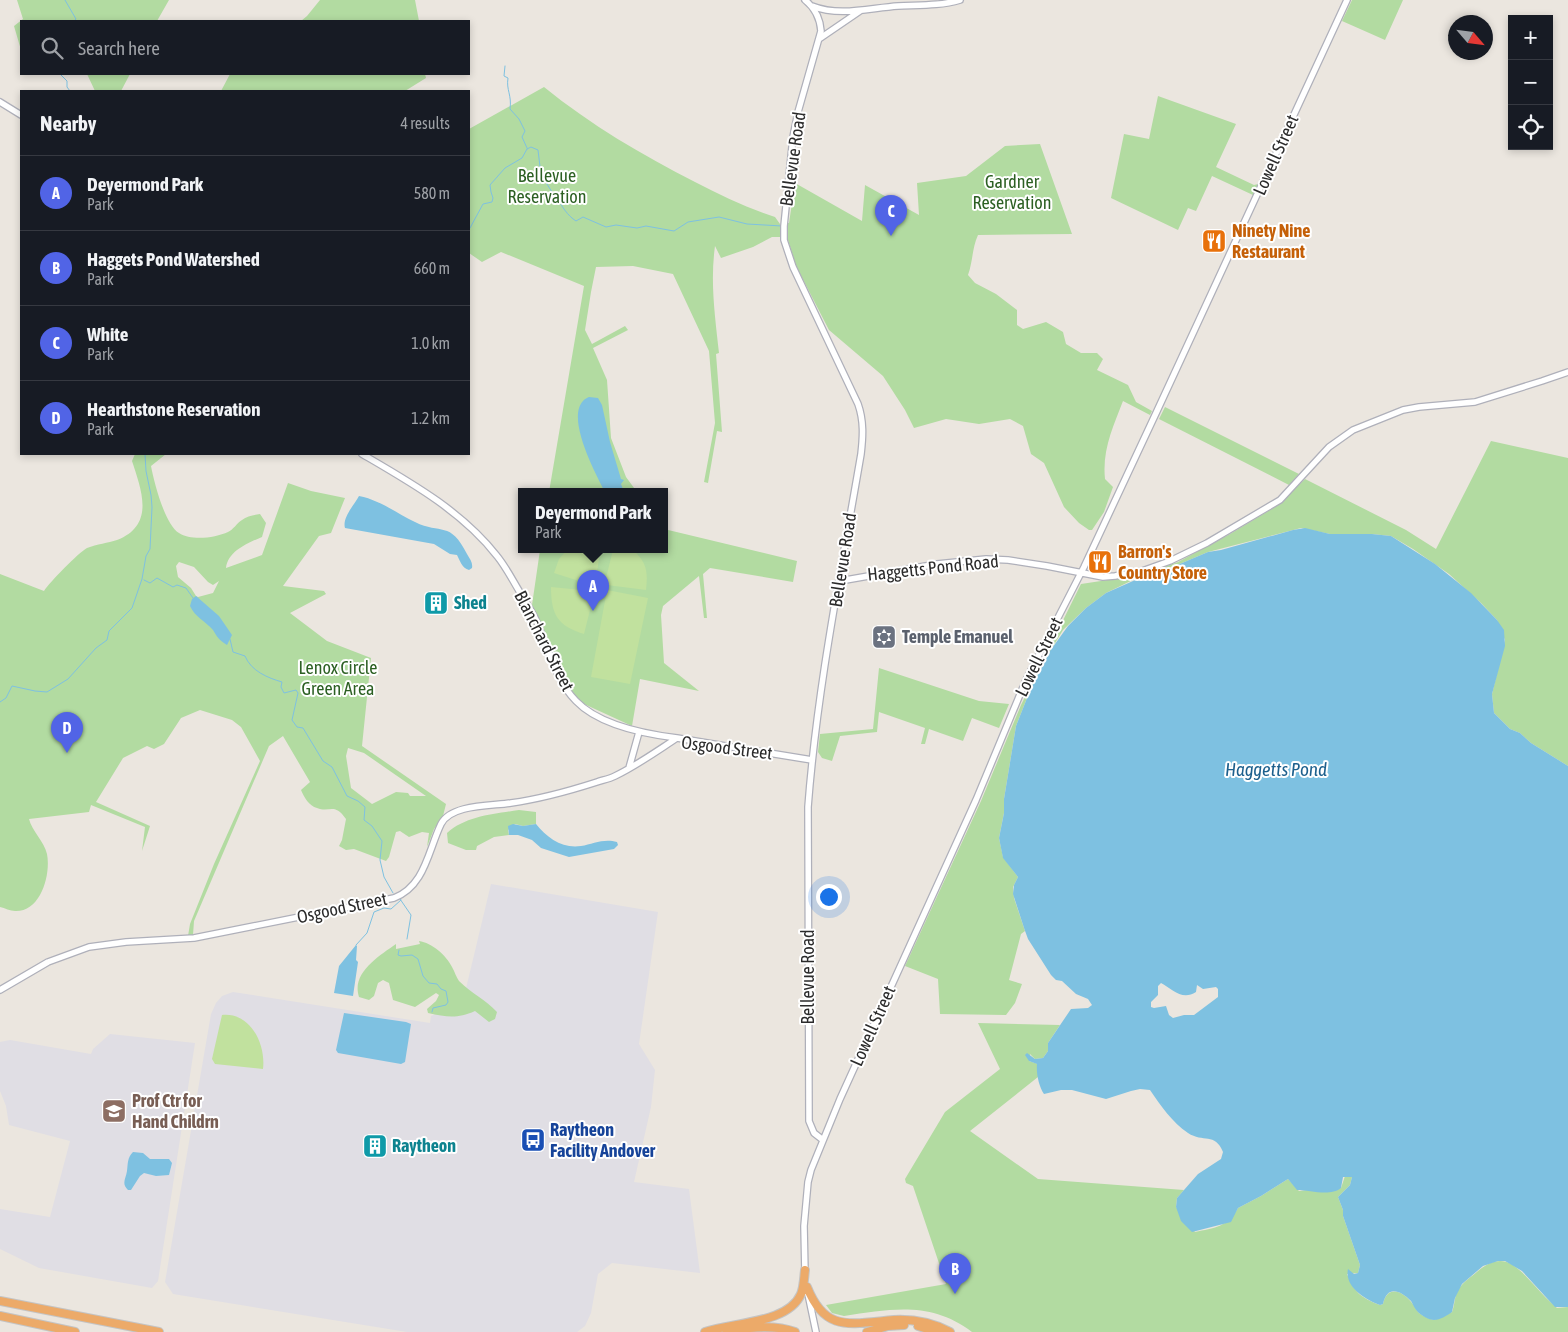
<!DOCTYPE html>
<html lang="en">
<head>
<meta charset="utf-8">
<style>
	:root { --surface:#171b24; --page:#20242c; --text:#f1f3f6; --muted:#9ea1a6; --line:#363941; --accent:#5164e6 }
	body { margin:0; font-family:"Asap Condensed",sans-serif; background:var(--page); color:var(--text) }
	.controls { position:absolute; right:15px; top:15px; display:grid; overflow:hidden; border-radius:0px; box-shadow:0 2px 8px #0003 }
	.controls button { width:45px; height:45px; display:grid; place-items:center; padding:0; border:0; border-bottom:1px solid var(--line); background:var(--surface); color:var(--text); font:25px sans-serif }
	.compass { position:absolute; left:1448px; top:15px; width:45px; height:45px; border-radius:50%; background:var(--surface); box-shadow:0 2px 8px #0003; rotate:118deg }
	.you { position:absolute; left:828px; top:896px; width:18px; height:18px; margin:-12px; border:4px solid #fff; border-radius:50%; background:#1a73e8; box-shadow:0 0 0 8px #1a73e833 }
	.badge { display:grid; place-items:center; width:32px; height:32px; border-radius:50%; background:var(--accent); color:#fff; font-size:16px; font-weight:700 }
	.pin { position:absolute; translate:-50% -41px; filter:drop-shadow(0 1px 2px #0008) }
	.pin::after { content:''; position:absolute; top:26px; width:18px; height:15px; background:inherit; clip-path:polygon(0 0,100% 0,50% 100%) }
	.popup { position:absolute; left:518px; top:488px; width:150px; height:65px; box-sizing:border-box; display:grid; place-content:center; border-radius:0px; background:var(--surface); filter:drop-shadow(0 1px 4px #0005); font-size:16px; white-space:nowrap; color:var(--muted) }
	.popup b { font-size:19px; color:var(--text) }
	.popup::after { content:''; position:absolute; left:50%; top:100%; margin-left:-10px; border:10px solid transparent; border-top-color:var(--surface) }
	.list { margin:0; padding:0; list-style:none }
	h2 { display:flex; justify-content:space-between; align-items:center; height:65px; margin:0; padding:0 20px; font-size:21px }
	h2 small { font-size:16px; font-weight:400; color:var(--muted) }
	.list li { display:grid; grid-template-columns:32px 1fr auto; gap:15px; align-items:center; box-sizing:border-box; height:75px; padding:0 20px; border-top:1px solid var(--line) }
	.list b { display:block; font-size:19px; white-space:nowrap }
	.list p { margin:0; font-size:16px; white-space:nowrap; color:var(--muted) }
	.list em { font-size:16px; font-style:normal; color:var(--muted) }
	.icon { flex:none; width:28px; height:28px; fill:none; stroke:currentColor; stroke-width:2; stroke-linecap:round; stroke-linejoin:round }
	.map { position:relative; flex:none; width:1568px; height:1332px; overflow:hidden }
	.search { position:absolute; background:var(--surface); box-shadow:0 2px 8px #0003; left:20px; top:20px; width:450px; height:55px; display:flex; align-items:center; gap:12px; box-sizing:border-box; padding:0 18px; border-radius:0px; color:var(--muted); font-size:19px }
	.panel { position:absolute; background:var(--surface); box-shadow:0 2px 8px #0003; left:20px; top:90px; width:450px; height:365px; border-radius:0px }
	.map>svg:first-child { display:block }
	.industrial { fill:#e0dee4 }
	.green { fill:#b2dba1; fill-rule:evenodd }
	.pitch { fill:#c1e19e }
	.water { fill:#7ec1e1; fill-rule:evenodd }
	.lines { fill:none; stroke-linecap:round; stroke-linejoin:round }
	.stream { stroke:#7ec1e1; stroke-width:1 }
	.secondary-casing { stroke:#afb0ba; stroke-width:8 }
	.highway-casing { stroke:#c4c4c4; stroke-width:10 }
	.secondary { stroke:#fff; stroke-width:5.5 }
	.highway { stroke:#ecaa69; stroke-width:8 }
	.labels { text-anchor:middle; stroke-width:4; stroke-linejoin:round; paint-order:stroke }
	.street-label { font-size:18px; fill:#2b2b2b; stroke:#fff }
	.park-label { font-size:18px; fill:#2c6023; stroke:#fff }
	.food-label { font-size:18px; font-weight:bold; fill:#c56008; stroke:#fff; text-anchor:start }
	.culture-label { font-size:18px; font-weight:bold; fill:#0d838f; stroke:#fff; text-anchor:start }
	.worship-label { font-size:18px; font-weight:bold; fill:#5b616d; stroke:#fff; text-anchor:start }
	.education-label { font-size:18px; font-weight:bold; fill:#785e54; stroke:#fff; text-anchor:start }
	.transit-label { font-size:18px; font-weight:bold; fill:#164399; stroke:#fff; text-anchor:start }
	.water-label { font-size:19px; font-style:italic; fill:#1d608d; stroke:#fff }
</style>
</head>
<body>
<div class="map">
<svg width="1568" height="1332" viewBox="0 0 1568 1332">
	<rect width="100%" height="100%" fill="#ebe6df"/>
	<path class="industrial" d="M491,884L658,912L639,1044L655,1070L651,1107L634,1182L689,1189L700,1273L612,1263L598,1274L591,1313L585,1326L577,1332H407L173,1294L165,1282L211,1014L216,1003L222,996L233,992L430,1023L431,1016L463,1001Z
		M110,1034L195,1043L158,1281L152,1288L39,1268L0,1249V1209L50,1217L70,1141L9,1125L6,1106L0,1091V1042L10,1040L91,1054L93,1049Z"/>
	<path class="green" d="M17,0H169L157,21H21V50L14,26L23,19Z
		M320,0H415L419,21H301L307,16Z
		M1352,0H1403L1385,40L1342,21Z
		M87,74H130L121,91H95Z
		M230,74H425L426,78L405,91H221Z
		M544,87C591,125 642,155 695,182C722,196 747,208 775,217L780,224V237H772L753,247L721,258L715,246C710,282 715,316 719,353L716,354L722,432L717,431L708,483L704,482L715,423L709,351L673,274L633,266L596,267L591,292L585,330L592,344L625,326L628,330L593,348L607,380L611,438L626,477L637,492H549L584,286L501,252L482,262L469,253V129Z
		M1158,96L1236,124L1216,167L1254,185L1258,184L1253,195L1212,176L1196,211L1188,208L1178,230L1111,198L1124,134L1149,139Z
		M1040,144L1072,234L978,235C972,248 973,261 968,275L975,283L996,294L1017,310V325L1023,329L1046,322L1063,332L1066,344L1081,353H1097L1103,359L1097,370L1128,385L1136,402L1152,411L1150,415L1123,401C1113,427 1102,450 1105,479L1113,487L1104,512L1092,530H1089L1079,523L1064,507L1044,463L1031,454L1023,426L1010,419L979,424L946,419L914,428L905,410L883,376L829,330L796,266L788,240V223H789L795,183L862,221L865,185L919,215L917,183L966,176L1005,146Z
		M1165,407L1299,474L1289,485L1159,419Z
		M1491,441L1568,458V766L1531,743L1520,733L1510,729L1494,713L1492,694L1505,640L1497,620L1481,603L1449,574L1413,549L1391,536L1372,534H1330L1301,528L1208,552L1175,566L1165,573L1157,572L1139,577L1106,593L1086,608L1063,630L1046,658L1031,688L1016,726L1004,799V813L999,838L1003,857L1018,877L1013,887L1014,898L1025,931L1021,934L1009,980L1022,984L1015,1003L1006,1015L940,1014L938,979L905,966L981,801L1021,705L1081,584L1141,575L1178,562L1230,534L1275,507L1305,479L1406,530L1436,549Z
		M135,454H166L151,466C154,482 165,525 179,533C191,541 215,538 228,532C233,530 237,523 242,520C247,516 254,515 260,514L266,523L262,537C248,543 228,551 226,568L262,555L288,483L311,491L345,498L331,533L319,536L283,586L324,591L326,594L290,613L327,641L371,658L362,746L446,804L443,816L434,829L427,847L429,833L422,832L409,837L400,831L396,832L389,857L386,861L354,849L346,850L339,846L342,840L346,819C334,802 330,813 317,808C309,806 304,797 301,790L310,782L283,736L269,746L194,921L193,935L188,936L190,924L214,864L260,761L241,727L232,720L200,710L181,718L164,744L154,749L147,746L123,758L96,802L150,826L142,851L145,827L91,805L89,812L29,819C32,831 44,841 47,854C51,874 41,912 15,911C10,911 5,908 0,907V574L44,591C50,582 78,553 87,548C97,544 108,543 117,540C156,525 141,489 132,461ZM179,562L194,567L208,582L213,585L219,581L213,593L198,597L196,596L191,588L178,577L176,566ZM348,748L364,753L426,796H410L408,793L396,792L372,804L351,788L346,756Z
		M664,529L797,561L793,582L710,568L703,574L707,618H704L699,576L663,606L661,615L664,663L699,691L640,679L632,726L584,704L574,694L561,672L550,643L532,605L540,550H664Z
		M879,668L979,701L1009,704L999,728L972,718L963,741L929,729L925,744H921L925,728L879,712L877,732L840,736L832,761L822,758L818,752L820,734L873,729Z
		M519,810L536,812V824L523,826L515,824L508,830L509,835L494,837L477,846L476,850H466L448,843L447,833C466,816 494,814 519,810Z
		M419,941C432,943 446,955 452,967C455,972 456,977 459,981C471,993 486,1000 497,1012L495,1019L489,1022L475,1011C457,1019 447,1017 428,1013L427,1009L436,1001L439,995L436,993L415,1007L393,1000L389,983L383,980L378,983L374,996L369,1000L359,997C351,973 379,956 396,944V949L420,944Z
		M978,1023L1060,1025L1048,1043V1051L1043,1058L1035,1059L1030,1054L1029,1061L1038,1064V1077L970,1131L1038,1179L1184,1190L1177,1198L1176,1207L1195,1232C1214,1228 1228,1227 1238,1208L1261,1196L1288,1179L1299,1191L1307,1190L1325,1192L1341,1188L1345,1176L1352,1177L1350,1185L1338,1197L1343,1210V1216L1360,1265L1358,1273L1347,1274C1354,1292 1361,1298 1380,1305L1383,1304C1387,1285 1402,1290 1412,1303C1415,1306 1416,1310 1419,1313C1423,1316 1429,1319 1434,1320L1452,1312C1455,1305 1454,1297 1458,1290C1463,1282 1471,1277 1478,1271C1504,1249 1517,1267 1535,1286C1542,1294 1549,1301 1557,1308L1568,1307V1332H972C931,1301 892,1309 844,1316L832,1313L826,1305L946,1284L913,1186L906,1183L905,1179L945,1112L1000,1069Z"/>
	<path class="pitch" d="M567,550H600L596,581L594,583L579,581L554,573L559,559Z
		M613,550H633C647,563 648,571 646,590L607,585L605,582Z
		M551,587L592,591L594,594L584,634C558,626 551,615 551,587Z
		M607,590L648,598L630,684L591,677Z
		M222,1015C251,1012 266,1045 263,1069L215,1064L212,1059Z"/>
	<path class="water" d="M589,397L598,398L602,405L610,442L621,479L624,480L621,484L624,492H605C596,474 566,419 583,401C584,399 587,398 589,397Z
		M359,496C380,500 396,513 415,522C441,535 450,520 467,554C470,559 473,563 472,568L469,570C462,568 460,561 457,555L450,554L434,544L345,528C342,518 354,505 359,496Z
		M1305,528L1330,534H1372L1391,536L1435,564L1471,593L1497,620L1504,630L1505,646L1492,694L1494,713L1510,729L1520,733L1531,743L1568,766V1307H1555L1522,1271L1505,1261H1498L1483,1266L1462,1284L1455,1298L1452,1312C1448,1315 1440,1320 1434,1320C1429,1320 1420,1315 1417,1311C1414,1308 1413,1304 1411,1301C1400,1290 1387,1285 1383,1304L1380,1305C1366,1300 1344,1287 1348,1269L1354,1274L1358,1273L1360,1265L1343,1216V1210L1338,1197L1350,1185L1352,1177H1343L1341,1188C1330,1197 1310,1190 1297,1190L1288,1179L1261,1196L1238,1208L1231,1222L1192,1232L1181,1221L1176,1207L1177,1198L1198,1174L1221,1159L1223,1152C1215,1132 1203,1143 1188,1133C1172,1122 1161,1106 1150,1090L1140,1089L1131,1091L1106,1099L1072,1090H1061L1044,1094C1039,1087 1036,1073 1037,1064L1029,1061L1025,1055L1027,1053L1035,1059L1043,1058L1048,1051V1043L1071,1009L1088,1008L1092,1005L1088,999L1076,994L1062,981L1056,980L1051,975L1028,939L1024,928L1013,894L1014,885L1018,877L1003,858L999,838L1004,813V799L1016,726L1031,688L1050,651L1068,626L1086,608L1106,593L1151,573L1157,572L1165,573L1175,566L1208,552L1221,550L1293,530ZM1161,983C1172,989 1182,1001 1196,992L1197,985L1203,989L1216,987L1218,989V997L1194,1015H1184L1173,1018L1169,1015L1166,1006L1154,1008L1151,1007V1002L1158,995V986Z
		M196,596L219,616L232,635L227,645C218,639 218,638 213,630C205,621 195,617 190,606L192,599Z
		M513,824L523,826L536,824C547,838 563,849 581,846C593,844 604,838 617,842L618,845L614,849L569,857L541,848L532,840L518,835H509L508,826Z
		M356,945L357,946L356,960L358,962L353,996L334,993L339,966Z
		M344,1013L406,1022L411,1024L405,1062L401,1064L338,1053L336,1050Z
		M133,1152L143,1153L150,1159H169L172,1163L169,1175L156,1176L144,1173L140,1176L131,1190H128C121,1183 126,1179 127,1171C128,1164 127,1158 133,1152Z"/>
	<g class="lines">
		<path class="stream" d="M65,0L76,19L74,21
			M505,66L504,76L508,78C506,90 512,95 510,109L519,119L525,131L522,137L527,148
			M60,74L67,81V87L70,91
			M527,149L531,147L538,150L541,175L554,195L558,197C560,205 568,216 576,221L583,217L606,227L616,225L637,228L646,226L674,231L688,222L719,217L747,224L782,226
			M470,228L483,204L492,202L493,198L491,192L490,185L505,168L522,158L527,149
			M144,580L150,583L157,578L173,587L177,585L186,588L193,598
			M230,639L233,652L245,656C251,671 268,678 282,682L281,687L284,693L296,690L298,693L292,720L297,727L303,728L323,761L332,767L347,796L358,801L365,807L364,820L372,826L382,841L380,860L384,877L393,893
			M0,702L6,698L12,686L35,691L47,692L68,679L96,648L107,640L109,631L132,608L142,579L146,556L150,549L152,507L151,495L146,471L145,454
			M400,899L411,915L407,939
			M356,945L367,933L374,912L384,908L391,909L401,900
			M399,950L398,955L401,956L412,955L418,959L423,976L429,983L437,984L441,989L446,991L448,1002L446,1005L433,1008L432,1012"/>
		<defs>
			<path id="secondary" d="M805,0C815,8 820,18 821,31L798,112L793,137L784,226V240L793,267L858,404C864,421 863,437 861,454C841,571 817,689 808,807L809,1121L814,1133L823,1140
				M812,6C840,17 869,8 898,6C919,5 940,6 960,0
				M819,39L860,11
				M0,102L21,115
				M362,454C410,482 462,511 497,556C506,567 513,581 521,594C526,603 532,611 536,620C548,647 555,680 576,701C599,725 645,734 677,738
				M840,581L937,564L986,559L1008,560L1047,566L1103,577L1115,576L1142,571L1170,561L1207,543L1280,500L1329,447L1353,430L1403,410L1419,407L1475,402L1542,381L1568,372
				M629,768L639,732
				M0,990L48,962L89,947L126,942L194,938L394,898C425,886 428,851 441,824C451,804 492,806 511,803C540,799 569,791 597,782C603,780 609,779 615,776C636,766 657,751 677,738L812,760
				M805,1273L804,1226L808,1182L811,1170L840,1099L976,800L1026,680L1084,567L1157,411L1347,0
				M808,1294L816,1332"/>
			<path id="highway" d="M807,1287C825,1332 848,1324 894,1320C914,1319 933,1323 950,1332
				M0,1301L159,1332
				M0,1316L75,1332
				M918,1326L938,1332
				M705,1332C733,1322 788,1324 801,1294C804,1287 804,1278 805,1270
				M727,1332C749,1327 774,1324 795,1332
				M867,1332L888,1326L904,1325"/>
		</defs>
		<use href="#secondary" class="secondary-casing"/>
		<use href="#highway" class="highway-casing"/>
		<use href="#secondary" class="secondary"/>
		<use href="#highway" class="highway"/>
	</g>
	<defs>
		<symbol id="restaurant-square" viewBox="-11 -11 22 22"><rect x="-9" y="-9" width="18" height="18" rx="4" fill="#e8710a" stroke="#fff"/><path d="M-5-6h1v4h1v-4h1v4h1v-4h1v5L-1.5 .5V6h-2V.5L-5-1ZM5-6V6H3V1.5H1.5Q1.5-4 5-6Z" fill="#fff"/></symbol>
		<symbol id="building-square" viewBox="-11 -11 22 22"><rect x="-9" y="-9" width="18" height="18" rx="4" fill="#0f9aa8" stroke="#fff"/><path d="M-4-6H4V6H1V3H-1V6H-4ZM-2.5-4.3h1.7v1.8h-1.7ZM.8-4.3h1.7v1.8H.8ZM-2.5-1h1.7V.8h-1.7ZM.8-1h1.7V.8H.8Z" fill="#fff"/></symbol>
		<symbol id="synagogue-square" viewBox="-11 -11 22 22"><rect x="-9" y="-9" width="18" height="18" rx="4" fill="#6b7280" stroke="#fff"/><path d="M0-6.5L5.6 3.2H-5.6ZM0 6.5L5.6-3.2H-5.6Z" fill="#fff"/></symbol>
		<symbol id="school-square" viewBox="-11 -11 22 22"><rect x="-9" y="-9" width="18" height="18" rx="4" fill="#8d6e63" stroke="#fff"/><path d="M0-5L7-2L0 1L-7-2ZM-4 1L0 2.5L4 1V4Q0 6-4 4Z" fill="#fff"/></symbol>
		<symbol id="bus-square" viewBox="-11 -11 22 22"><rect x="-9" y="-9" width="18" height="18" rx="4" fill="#1a4fb4" stroke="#fff"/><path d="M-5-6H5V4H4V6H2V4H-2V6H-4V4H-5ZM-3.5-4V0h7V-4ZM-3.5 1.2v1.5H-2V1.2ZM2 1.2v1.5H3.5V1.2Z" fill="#fff"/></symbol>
	</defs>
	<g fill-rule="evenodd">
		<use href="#restaurant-square" x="1200" y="227" width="28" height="28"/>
		<use href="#restaurant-square" x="1086" y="548" width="28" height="28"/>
		<use href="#building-square" x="422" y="589" width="28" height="28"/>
		<use href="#synagogue-square" x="870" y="623" width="28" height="28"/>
		<use href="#school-square" x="100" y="1097" width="28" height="28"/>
		<use href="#bus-square" x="519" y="1126" width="28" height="28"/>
		<use href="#building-square" x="361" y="1132" width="28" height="28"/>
	</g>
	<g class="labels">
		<g class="street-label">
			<text transform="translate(1276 155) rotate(-66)" y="6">Lowell Street</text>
			<text transform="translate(793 159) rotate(-82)" y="6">Bellevue Road</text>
			<text transform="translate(843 560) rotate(-81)" y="6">Bellevue Road</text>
			<text transform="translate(933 568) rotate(-6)" y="6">Haggetts Pond Road</text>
			<text transform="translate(544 641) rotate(63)" y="6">Blanchard Street</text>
			<text transform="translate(1039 657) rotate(-64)" y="6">Lowell Street</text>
			<text transform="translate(727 748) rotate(7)" y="6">Osgood Street</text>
			<text transform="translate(342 908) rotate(-12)" y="6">Osgood Street</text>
			<text transform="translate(808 977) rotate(-90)" y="6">Bellevue Road</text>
			<text transform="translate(873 1026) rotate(-66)" y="6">Lowell Street</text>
		</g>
		<g class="park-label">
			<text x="547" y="182">Bellevue<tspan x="547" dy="21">Reservation</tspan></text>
			<text x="1012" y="188">Gardner<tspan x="1012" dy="21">Reservation</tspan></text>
			<text x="338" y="674">Lenox Circle<tspan x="338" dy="21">Green Area</tspan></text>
		</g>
		<g class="food-label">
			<text x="1232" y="237">Ninety Nine<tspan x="1232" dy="21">Restaurant</tspan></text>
			<text x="1118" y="558">Barron's<tspan x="1118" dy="21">Country Store</tspan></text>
		</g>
		<g class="culture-label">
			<text x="454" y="609">Shed</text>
			<text x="392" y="1152">Raytheon</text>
		</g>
		<g class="worship-label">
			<text x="902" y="643">Temple Emanuel</text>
		</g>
		<g class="education-label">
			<text x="132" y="1107">Prof Ctr for<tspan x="132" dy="21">Hand Childrn</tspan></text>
		</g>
		<g class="transit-label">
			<text x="550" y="1136">Raytheon<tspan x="550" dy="21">Facility Andover</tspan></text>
		</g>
		<g class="water-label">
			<text x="1276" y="776">Haggetts Pond</text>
		</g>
	</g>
</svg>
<div class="controls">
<button>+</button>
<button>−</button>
<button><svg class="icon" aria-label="locate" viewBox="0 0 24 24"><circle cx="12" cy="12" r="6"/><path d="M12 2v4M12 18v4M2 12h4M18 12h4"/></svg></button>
</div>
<svg class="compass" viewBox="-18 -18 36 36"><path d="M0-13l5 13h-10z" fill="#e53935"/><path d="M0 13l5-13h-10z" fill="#9ea1a6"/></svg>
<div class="you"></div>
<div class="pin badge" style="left:593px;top:611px">A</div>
<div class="popup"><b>Deyermond Park</b>Park</div>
<div class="pin badge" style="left:955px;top:1294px">B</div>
<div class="pin badge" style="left:891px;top:236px">C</div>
<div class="pin badge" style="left:67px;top:753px">D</div>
<div class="search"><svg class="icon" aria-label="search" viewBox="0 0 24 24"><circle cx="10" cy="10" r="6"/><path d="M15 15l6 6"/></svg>Search here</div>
<section class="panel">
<h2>Nearby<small>4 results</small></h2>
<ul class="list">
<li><span class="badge">A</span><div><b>Deyermond Park</b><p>Park</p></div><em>580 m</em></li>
<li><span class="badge">B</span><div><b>Haggets Pond Watershed</b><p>Park</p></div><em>660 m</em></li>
<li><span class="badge">C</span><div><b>White</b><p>Park</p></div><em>1.0 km</em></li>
<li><span class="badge">D</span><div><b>Hearthstone Reservation</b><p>Park</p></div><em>1.2 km</em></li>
</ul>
</section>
</div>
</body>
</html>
